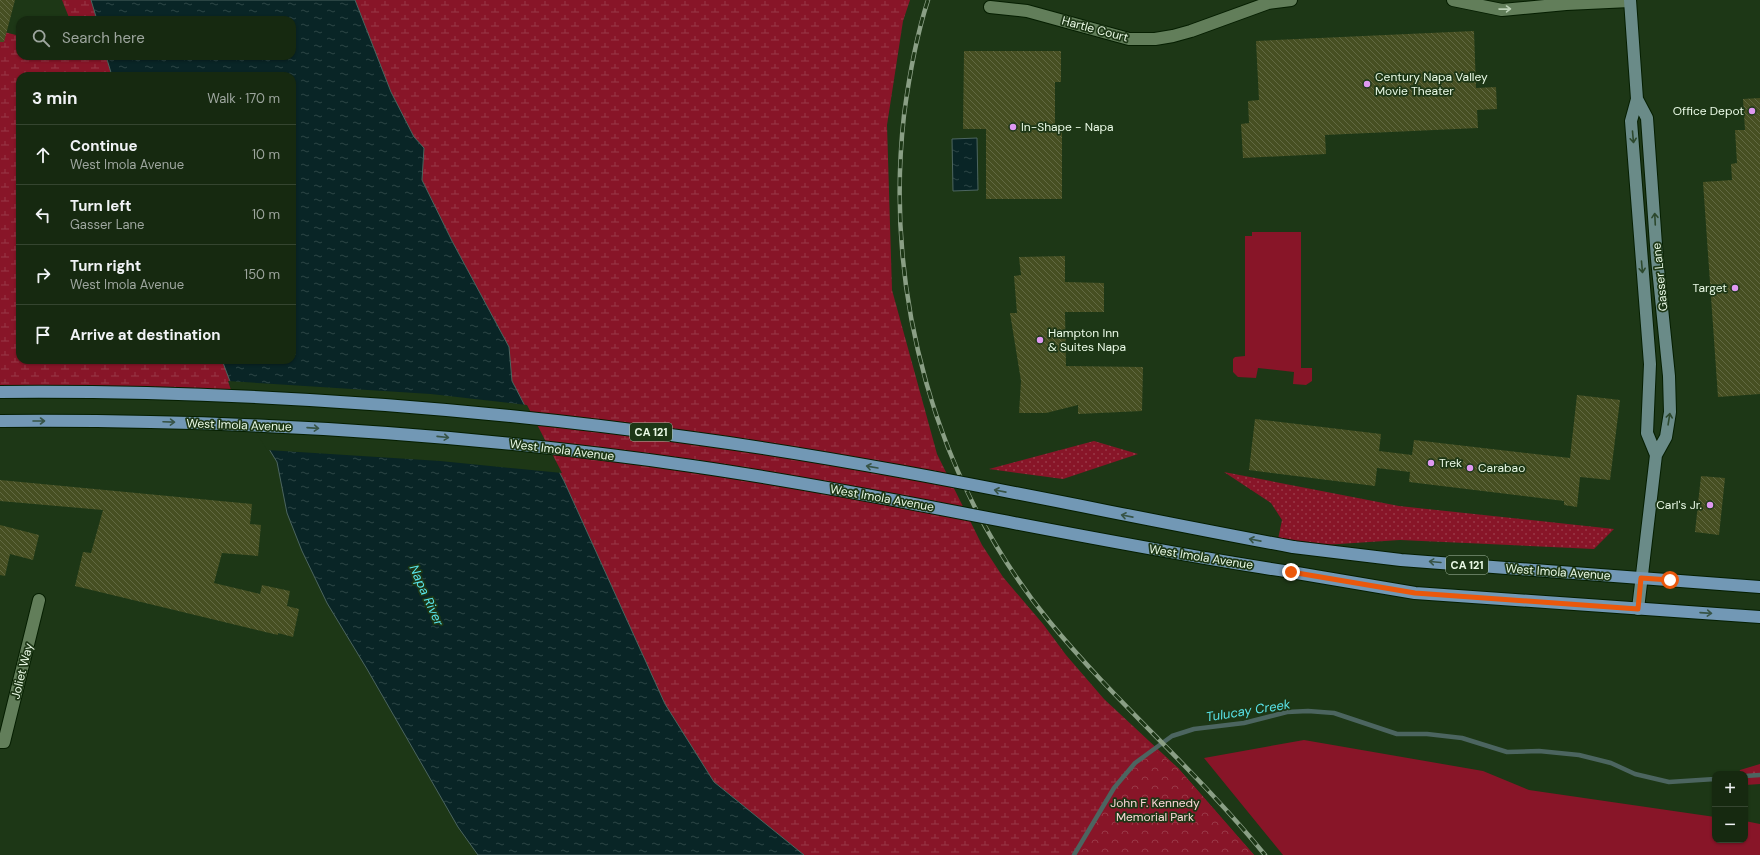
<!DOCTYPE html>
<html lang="en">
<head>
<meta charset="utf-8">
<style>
	:root { --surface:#162910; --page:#23351e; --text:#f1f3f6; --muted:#9ea69f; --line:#354530 }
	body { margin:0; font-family:"DM Sans",sans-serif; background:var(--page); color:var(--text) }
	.controls { position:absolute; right:12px; bottom:12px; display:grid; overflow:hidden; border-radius:8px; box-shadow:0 1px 3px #0004 }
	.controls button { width:36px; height:36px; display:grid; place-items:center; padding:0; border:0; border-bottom:1px solid var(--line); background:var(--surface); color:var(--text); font:20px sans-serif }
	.stop { position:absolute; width:12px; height:12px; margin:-9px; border:3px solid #ea580c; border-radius:50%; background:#fff }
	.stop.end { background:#ea580c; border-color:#fff; box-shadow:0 1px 4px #0008 }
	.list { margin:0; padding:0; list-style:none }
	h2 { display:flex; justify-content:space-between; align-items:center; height:52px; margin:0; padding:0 16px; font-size:17px }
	h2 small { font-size:13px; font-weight:400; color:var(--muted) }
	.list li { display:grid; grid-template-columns:26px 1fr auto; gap:12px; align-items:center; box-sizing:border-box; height:60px; padding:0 16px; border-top:1px solid var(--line) }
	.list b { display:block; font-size:15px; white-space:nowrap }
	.list p { margin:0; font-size:13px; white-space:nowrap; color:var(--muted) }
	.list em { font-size:13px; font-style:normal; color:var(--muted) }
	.icon { flex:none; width:22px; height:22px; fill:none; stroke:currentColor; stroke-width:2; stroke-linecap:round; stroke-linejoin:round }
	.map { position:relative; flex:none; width:1760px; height:855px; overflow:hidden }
	.search { position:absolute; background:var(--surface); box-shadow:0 1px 3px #0004; left:16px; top:16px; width:280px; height:44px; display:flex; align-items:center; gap:10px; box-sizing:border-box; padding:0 14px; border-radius:12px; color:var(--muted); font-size:15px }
	.panel { position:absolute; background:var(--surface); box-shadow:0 1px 3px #0004; left:16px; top:72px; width:280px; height:292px; border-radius:12px }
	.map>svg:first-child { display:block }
	.grass { fill:#881528 }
	.forest { fill:url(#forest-firs) }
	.wetland { fill:url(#wetland-marsh) }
	.park { fill:url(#park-crowns) }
	.garden { fill:url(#garden-dots) }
	.water { fill:url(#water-ripples); stroke:#4c6560 }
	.pier { fill:#1d3716 }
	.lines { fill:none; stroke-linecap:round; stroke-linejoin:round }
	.stream { stroke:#4c6560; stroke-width:4.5 }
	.building { fill:url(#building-back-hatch) }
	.street-casing { stroke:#051e00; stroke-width:14 }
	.secondary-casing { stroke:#051e00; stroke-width:14 }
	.primary-casing { stroke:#051e00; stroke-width:14 }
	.street { stroke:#627e5a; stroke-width:12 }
	.secondary { stroke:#6a8b88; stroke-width:12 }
	.primary { stroke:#7298b5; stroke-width:12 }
	.rail-casing { stroke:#8a9f85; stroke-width:4.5 }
	.rail { stroke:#1d3716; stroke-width:3; stroke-dasharray:9; stroke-linecap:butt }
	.primary-bridge-casing { stroke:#051e00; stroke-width:14; stroke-linecap:butt }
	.primary-bridge { stroke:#7298b5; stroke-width:12 }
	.oneway { stroke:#bacfb5 }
	.oneway2 { stroke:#2c482d }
	.oneway3 { stroke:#375446 }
	.route { stroke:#ea580c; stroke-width:5 }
	.poi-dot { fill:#df98f1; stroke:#1d3716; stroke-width:1.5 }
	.labels { text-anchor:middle; stroke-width:3.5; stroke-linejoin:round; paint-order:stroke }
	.shield { fill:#1d3716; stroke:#acc0a8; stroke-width:1 }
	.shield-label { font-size:11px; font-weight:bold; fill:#eafae6 }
	.street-label { font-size:12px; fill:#eafae6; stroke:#1d3716 }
	.poi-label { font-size:12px; fill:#eafae6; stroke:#1d3716; text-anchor:start }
	.park-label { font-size:12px; fill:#fbd7d7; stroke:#1d3716 }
	.water-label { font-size:13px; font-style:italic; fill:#59e3e9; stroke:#1d3716 }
</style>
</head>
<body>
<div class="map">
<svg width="1760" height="855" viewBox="0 0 1760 855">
	<defs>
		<pattern id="forest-firs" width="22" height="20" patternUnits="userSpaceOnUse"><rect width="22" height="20" fill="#881528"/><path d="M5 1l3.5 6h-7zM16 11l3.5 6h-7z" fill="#993847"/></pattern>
		<pattern id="wetland-marsh" width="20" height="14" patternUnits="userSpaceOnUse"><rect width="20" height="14" fill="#881528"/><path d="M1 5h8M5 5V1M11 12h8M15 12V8" fill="none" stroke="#993847"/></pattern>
		<pattern id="park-crowns" width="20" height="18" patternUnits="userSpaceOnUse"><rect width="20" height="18" fill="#881528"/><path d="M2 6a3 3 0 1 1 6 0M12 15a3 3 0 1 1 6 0" fill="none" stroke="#993847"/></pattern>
		<pattern id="garden-dots" width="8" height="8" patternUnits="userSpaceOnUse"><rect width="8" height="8" fill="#881528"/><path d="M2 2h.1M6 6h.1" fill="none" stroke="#993847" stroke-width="1.8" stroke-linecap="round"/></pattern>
		<pattern id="water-ripples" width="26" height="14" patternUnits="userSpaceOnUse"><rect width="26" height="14" fill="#092526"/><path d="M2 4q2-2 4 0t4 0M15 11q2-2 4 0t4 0" fill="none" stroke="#2d4646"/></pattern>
		<pattern id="building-back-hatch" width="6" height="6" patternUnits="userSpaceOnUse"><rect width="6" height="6" fill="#464f22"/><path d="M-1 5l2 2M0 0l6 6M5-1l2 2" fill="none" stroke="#616942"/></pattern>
	</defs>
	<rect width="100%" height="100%" fill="#1d3716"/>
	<path class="grass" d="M1252,232H1301V368H1312V381L1306,385L1293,384L1294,372L1258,368L1256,378L1238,377L1233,372V359L1235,357L1245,356V236H1252Z
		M1304,740L1483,771L1529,790L1715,817V840H1745V821L1760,824V855H1283L1204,758Z"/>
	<path class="forest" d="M1760,764V784L1745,785V774H1739L1740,770Z"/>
	<path class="wetland" d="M62,0H91L97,20H70Z
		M355,0H910L903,21L887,125L892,290L937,454L982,545L1003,577L1043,624L1066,655L1104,699L1178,768L1254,855H804L714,782L665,704L564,481L512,381L509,347L452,241L422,180L424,148L414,137L391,92Z
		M0,31L20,36V56H106L112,76H20V360H225L240,396L0,392Z"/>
	<path class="park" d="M1153,749L1178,768L1254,855H1074C1098,814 1115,779 1153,749Z"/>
	<path class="garden" d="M1094,441L1138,454L1063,479L989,469Z
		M1224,472L1399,506L1614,529L1594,549L1400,540L1293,547L1277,544L1282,520L1271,503Z"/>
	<path class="water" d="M91,0H355L391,92L414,137L424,148L422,180L452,241L509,347L512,381L564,481L665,704L714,782L804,855H478L458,827L367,669L327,603L302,551L287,513L277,462L234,392L222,360H292V76H112L106,56H292V20H97Z
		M977,138L978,190L953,191L952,139Z"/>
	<path class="pier" d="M228,381L431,394L527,405L562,473L440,461L267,450L232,393Z"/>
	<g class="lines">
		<path class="stream" d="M1745,776L1760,775
			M1074,855L1114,788L1135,763L1172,736L1194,729L1244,723L1287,712L1308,711L1334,713L1397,734H1427L1462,738L1507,752L1539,751L1579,755L1611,763L1635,774L1669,782L1715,779"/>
	</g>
	<path class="building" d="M0,0H15L4,42H0Z
		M1474,31L1476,88L1496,87L1497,109L1477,110L1478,128L1325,135L1326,154L1243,158L1241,124L1249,123L1248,101L1259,100L1256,41Z
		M964,51H1061V82H1055V125H1062V199H986V129H963Z
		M1760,98V394L1718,397L1703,182L1732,180L1731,164L1737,163L1735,130H1745L1743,99Z
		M1065,256V282L1104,283V312H1065L1066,366L1143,367L1142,411L1078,414V405L1046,413H1019L1021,381L1010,313H1017L1014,276L1021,275L1019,257Z
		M1577,395L1620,400L1610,480L1580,477L1577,507L1564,505V501L1409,482L1410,472L1377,468L1375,486L1249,470L1255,419L1381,434L1379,451L1412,455L1414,440L1570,458Z
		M1701,476L1725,478L1719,535L1695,532Z
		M0,480L252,504L250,524L261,525L258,556L222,553L214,583L260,594L262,585L290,591L287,606L299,609L293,637L278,633V635L75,586L83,552L91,553L103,510L0,501Z
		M0,525L39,535L33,560L10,554L5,576L0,575Z"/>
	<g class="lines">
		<defs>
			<path id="street" d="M1453,0L1502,10L1566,4L1630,1
				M990,7L1027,11L1129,39H1155L1173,36L1191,31L1268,3L1291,0
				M0,742H4L39,600"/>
			<path id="secondary" d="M1630,0L1637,99L1647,118L1657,259L1669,376L1670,412L1666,437L1656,455L1638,609
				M1637,99L1631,121L1650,364L1647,433L1656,455"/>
			<path id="primary" d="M1293,547L1401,560L1760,587
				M1291,572L1415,593L1760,617"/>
		</defs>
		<use href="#street" class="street-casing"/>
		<use href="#secondary" class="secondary-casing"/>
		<use href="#primary" class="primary-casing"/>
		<use href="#street" class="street"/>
		<use href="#secondary" class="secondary"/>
		<use href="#primary" class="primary"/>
		<defs>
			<path id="rail" d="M928,0C916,37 909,77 904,115C884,294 935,481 1049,621C1116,703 1198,772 1265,855"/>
		</defs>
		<use href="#rail" class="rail-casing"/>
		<use href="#rail" class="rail"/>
		<defs>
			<path id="primary-bridge" d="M0,392C232,390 463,406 693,438C894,465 1093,510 1293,547
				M0,421C231,419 463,433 692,466C892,495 1090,542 1291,572"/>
		</defs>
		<use href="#primary-bridge" class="primary-bridge-casing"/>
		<use href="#primary-bridge" class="primary-bridge"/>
	</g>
	<defs><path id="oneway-shaft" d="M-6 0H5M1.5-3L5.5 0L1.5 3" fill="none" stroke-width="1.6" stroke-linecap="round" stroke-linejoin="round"/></defs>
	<use class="oneway" href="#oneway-shaft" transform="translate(1505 9) rotate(-1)"/>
	<g class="oneway2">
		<use href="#oneway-shaft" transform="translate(1633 137) rotate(85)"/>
		<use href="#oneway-shaft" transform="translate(1655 219) rotate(-93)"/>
		<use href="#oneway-shaft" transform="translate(1642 267) rotate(85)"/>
		<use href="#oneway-shaft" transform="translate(1669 419) rotate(-81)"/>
	</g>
	<g class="oneway3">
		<use href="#oneway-shaft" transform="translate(39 421)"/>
		<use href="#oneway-shaft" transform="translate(169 422) rotate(2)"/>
		<use href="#oneway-shaft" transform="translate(313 428) rotate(4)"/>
		<use href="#oneway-shaft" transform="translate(443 437) rotate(6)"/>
		<use href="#oneway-shaft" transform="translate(872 467) rotate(-170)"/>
		<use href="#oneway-shaft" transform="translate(1000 491) rotate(-169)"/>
		<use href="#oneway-shaft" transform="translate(1127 516) rotate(-169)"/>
		<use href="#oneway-shaft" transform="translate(1255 540) rotate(-169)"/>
		<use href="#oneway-shaft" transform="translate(1435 562) rotate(-175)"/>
		<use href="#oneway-shaft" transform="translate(1706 613) rotate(4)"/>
	</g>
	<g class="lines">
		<path class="route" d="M1291,572L1415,593L1638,609L1641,578L1670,580"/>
	</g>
	<g class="poi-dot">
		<circle cx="1367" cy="84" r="4"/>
		<circle cx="1752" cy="111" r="4"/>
		<circle cx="1013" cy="127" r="4"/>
		<circle cx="1735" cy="288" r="4"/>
		<circle cx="1040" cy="340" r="4"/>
		<circle cx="1431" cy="463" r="4"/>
		<circle cx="1470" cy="468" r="4"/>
		<circle cx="1710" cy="505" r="4"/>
	</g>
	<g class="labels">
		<g class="shield">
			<rect x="630" y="423" width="42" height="18" rx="3"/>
			<rect x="1446" y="556" width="42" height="18" rx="3"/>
		</g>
		<g class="shield-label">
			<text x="651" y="436">CA 121</text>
			<text x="1467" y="569">CA 121</text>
		</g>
		<g class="street-label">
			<text transform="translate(1095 29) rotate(15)" y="4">Hartle Court</text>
			<text transform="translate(1660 277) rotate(-96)" y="4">Gasser Lane</text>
			<text transform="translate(239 425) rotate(2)" y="4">West Imola Avenue</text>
			<text transform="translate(562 450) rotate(7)" y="4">West Imola Avenue</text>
			<text transform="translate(882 498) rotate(10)" y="4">West Imola Avenue</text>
			<text transform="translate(1201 557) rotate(9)" y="4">West Imola Avenue</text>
			<text transform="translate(1558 572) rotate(4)" y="4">West Imola Avenue</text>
			<text transform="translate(22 671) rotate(-76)" y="4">Joliet Way</text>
		</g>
		<g class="poi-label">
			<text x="1375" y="81">Century Napa Valley<tspan x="1375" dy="14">Movie Theater</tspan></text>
			<text x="1744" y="115" text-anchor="end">Office Depot</text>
			<text x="1021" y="131">In-Shape - Napa</text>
			<text x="1727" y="292" text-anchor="end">Target</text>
			<text x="1048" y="337">Hampton Inn<tspan x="1048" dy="14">&amp; Suites Napa</tspan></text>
			<text x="1439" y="467">Trek</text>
			<text x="1478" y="472">Carabao</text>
			<text x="1702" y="509" text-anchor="end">Carl's Jr.</text>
		</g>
		<g class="park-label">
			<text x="1155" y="807">John F. Kennedy<tspan x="1155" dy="14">Memorial Park</tspan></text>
		</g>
		<g class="water-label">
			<text transform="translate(427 595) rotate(66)" y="5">Napa River</text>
			<text transform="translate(1248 710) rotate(-9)" y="5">Tulucay Creek</text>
		</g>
	</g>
</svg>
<div class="controls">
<button>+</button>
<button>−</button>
</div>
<div class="stop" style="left:1670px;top:580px"></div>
<div class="stop end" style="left:1291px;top:572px"></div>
<div class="search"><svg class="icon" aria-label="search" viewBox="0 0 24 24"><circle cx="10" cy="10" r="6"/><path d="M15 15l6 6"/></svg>Search here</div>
<section class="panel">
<h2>3 min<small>Walk · 170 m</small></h2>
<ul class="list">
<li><svg class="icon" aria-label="ahead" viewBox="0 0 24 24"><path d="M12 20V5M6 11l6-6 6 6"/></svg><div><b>Continue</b><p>West Imola Avenue</p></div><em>10 m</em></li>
<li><svg class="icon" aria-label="left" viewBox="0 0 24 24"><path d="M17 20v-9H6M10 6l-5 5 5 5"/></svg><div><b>Turn left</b><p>Gasser Lane</p></div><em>10 m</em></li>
<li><svg class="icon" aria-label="right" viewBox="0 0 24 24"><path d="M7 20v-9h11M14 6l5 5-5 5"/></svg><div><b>Turn right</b><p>West Imola Avenue</p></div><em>150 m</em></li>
<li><svg class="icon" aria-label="arrive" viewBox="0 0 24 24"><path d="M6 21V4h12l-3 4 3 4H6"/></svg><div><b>Arrive at destination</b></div></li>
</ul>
</section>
</div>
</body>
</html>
